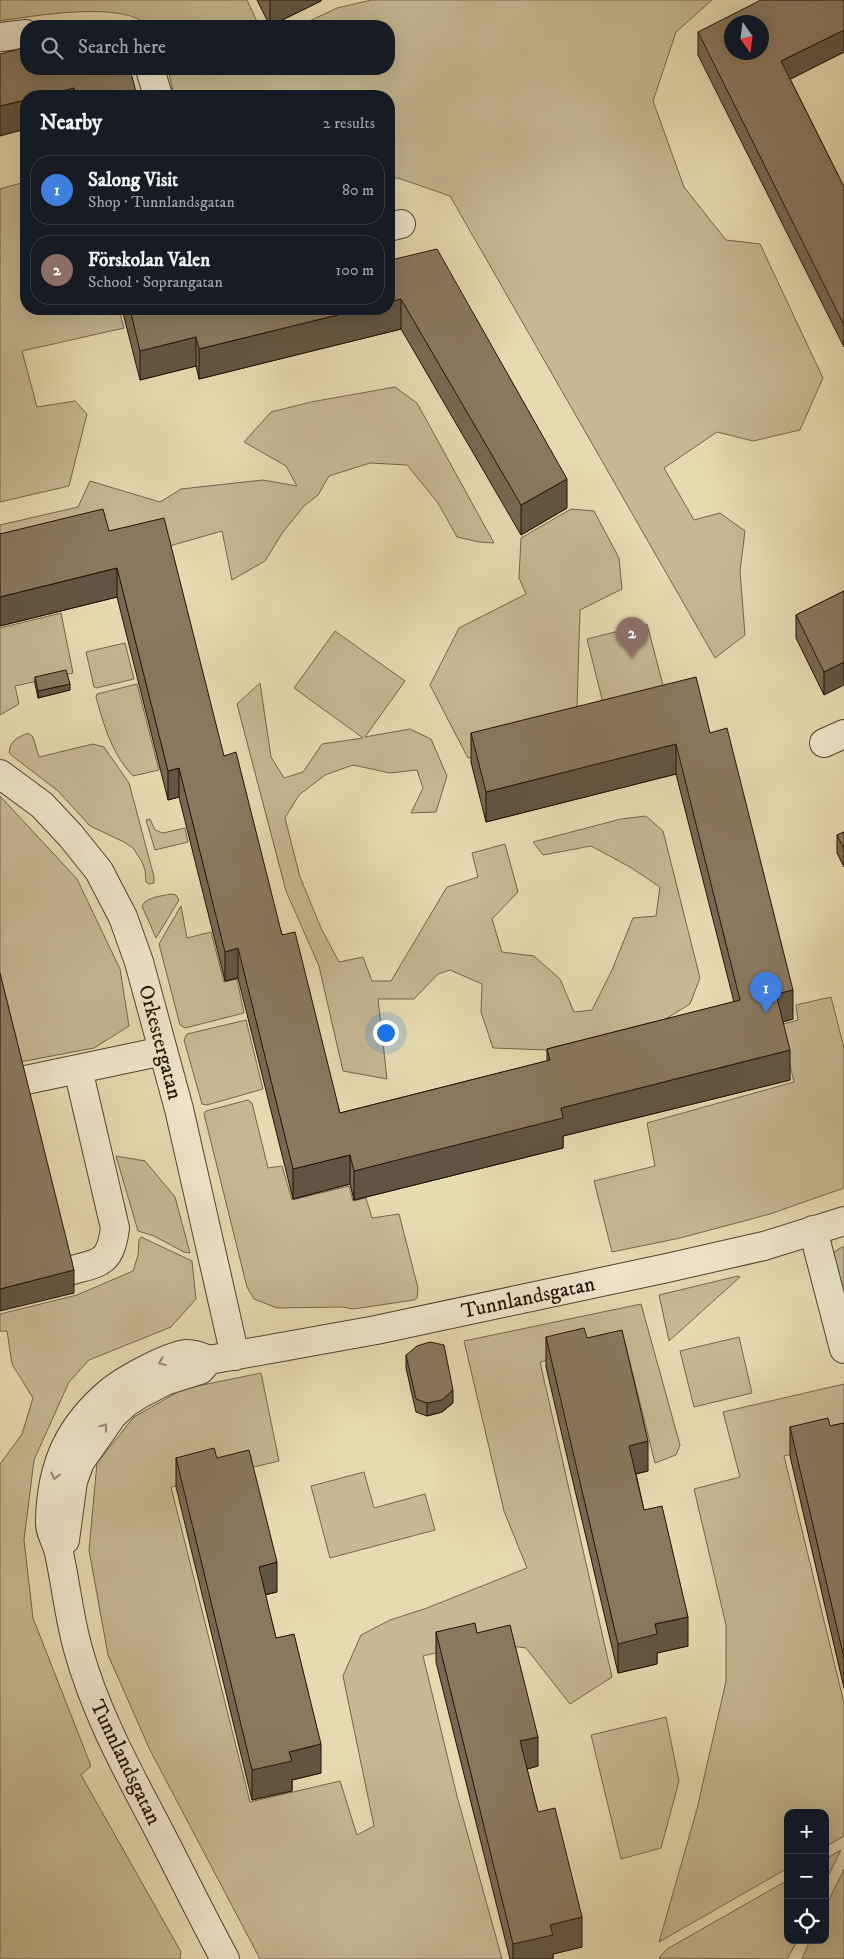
<!DOCTYPE html>
<html lang="en">
<head>
<meta charset="utf-8">
<style>
	:root { --surface:#171b24; --page:#242831; --text:#f1f3f6; --muted:#9ea1a6; --line:#363941; --accent:#c59692 }
	body { margin:0; font-family:"IM FELL DW Pica",serif; background:var(--page); color:var(--text) }
	.controls { position:absolute; right:15px; bottom:15px; display:grid; overflow:hidden; border-radius:10px; box-shadow:0 5px 20px #0002 }
	.controls button { width:45px; height:45px; display:grid; place-items:center; padding:0; border:0; border-bottom:1px solid var(--line); background:var(--surface); color:var(--text); font:25px sans-serif }
	.compass { position:absolute; left:724px; top:15px; width:45px; height:45px; border-radius:50%; background:var(--surface); box-shadow:0 5px 20px #0002; rotate:166deg }
	.you { position:absolute; left:385px; top:1032px; width:18px; height:18px; margin:-12px; border:4px solid #fff; border-radius:50%; background:#1a73e8; box-shadow:0 0 0 8px #1a73e833 }
	.badge { display:grid; place-items:center; width:32px; height:32px; border-radius:50%; background:var(--accent); color:#fff; font-size:16px; font-weight:700 }
	.pin { position:absolute; translate:-50% -41px; filter:drop-shadow(0 1px 2px #0008) }
	.pin::after { content:''; position:absolute; top:26px; width:18px; height:15px; background:inherit; clip-path:polygon(0 0,100% 0,50% 100%) }
	.list { margin:0; padding:0; list-style:none }
	h2 { display:flex; justify-content:space-between; align-items:center; height:65px; margin:0; padding:0 20px; font-size:21px }
	h2 small { font-size:16px; font-weight:400; color:var(--muted) }
	.list li { display:grid; grid-template-columns:32px 1fr auto; gap:15px; align-items:center; box-sizing:border-box; height:70px; margin:0 10px 10px; padding:0 10px; border:1px solid var(--line); border-radius:20px }
	.list b { display:block; font-size:19px; white-space:nowrap }
	.list p { margin:0; font-size:16px; white-space:nowrap; color:var(--muted) }
	.list em { font-size:16px; font-style:normal; color:var(--muted) }
	.icon { flex:none; width:28px; height:28px; fill:none; stroke:currentColor; stroke-width:2; stroke-linecap:round; stroke-linejoin:round }
	.map { position:relative; flex:none; width:844px; height:1959px; overflow:hidden }
	.search { position:absolute; background:var(--surface); box-shadow:0 5px 20px #0002; left:20px; top:20px; width:375px; height:55px; display:flex; align-items:center; gap:12px; box-sizing:border-box; padding:0 18px; border-radius:20px; color:var(--muted); font-size:19px }
	.panel { position:absolute; background:var(--surface); box-shadow:0 5px 20px #0002; left:20px; top:90px; width:375px; height:225px; border-radius:20px }
	.map>svg:first-child { display:block }
	.green { fill:#c5b893; stroke:#74644d }
	.lines { fill:none; stroke-linecap:round; stroke-linejoin:round }
	.minor-casing { stroke:#544231; stroke-width:30 }
	.minor { stroke:#efe7cc; stroke-width:28 }
	.wall { fill:#766852; stroke:#241007 }
	.shaded-wall { fill:#605542; stroke:#241007 }
	.building { fill:#89795f; stroke:#241007; fill-rule:evenodd }
	.oneway { stroke:#948673 }
	.labels { text-anchor:middle; stroke-width:4; stroke-linejoin:round; paint-order:stroke }
	.street-label { font-size:21px; fill:#241007; stroke:#efe7cc }
</style>
</head>
<body>
<div class="map">
<svg width="844" height="1959" viewBox="0 0 844 1959">
	<rect width="100%" height="100%" fill="#e6dab0"/>
	<filter id="stains"><feTurbulence type="fractalNoise" baseFrequency=".004" numOctaves="4"/><feColorMatrix values="0 0 0 0 .2 0 0 0 0 .09 0 0 0 0 .02 0 0 0 .5 -.17"/></filter>
	<radialGradient id="worn" r=".72"><stop offset=".6" stop-color="#630" stop-opacity="0"/><stop offset="1" stop-color="#630" stop-opacity=".3"/></radialGradient>
	<path class="green" d="M0,0H247L259,26H148C125,0 33,16 0,21Z
		M371,0H712L676,32L653,101L684,187L726,240L760,244L823,378L800,430L753,441L717,432L664,468L694,520L720,513L745,531L740,571L745,635L715,658L450,196L398,178L389,179V96H174L168,69H389V26H299L337,8Z
		M25,182L26,309H119L124,328L22,351L37,407L75,401L87,414L69,486L0,502V189Z
		M395,387L417,403L494,543L479,542L457,537L438,503L407,465L370,463L329,476L318,495L304,506L283,532L265,561L232,580L222,531L166,547L0,562V525L78,507L90,481L160,502L181,489L263,480L297,486L286,466L244,442L271,412L311,402Z
		M571,509L594,511L619,558L622,589L580,610L577,707L583,730L468,758L430,685L459,628L526,594L519,578L521,538Z
		M61,613L73,673L15,686L19,704L0,715V628Z
		M647,624L669,708L608,723L587,639Z
		M335,631L405,681L365,737L410,729L431,739L447,776L436,812L411,813L423,788L417,770L390,773L353,765L325,775L299,795L285,818L300,877L321,928L339,962L363,957L372,981H391L447,887L478,877L472,853L505,844L518,892L492,919L502,952L534,956L560,979L574,1012L592,1010L612,970L633,918L656,916L660,887L630,867L591,846L543,855L533,842L621,819L646,816L663,831L700,978L690,1004L664,1020L548,1050L493,1048L481,1012L482,984L450,970L438,974L414,999H378L387,1079L343,1071L319,966L286,891L237,704L260,683L271,757L284,778L303,772L322,744L363,738L294,688Z
		M125,643L134,679L96,688L94,687L86,652Z
		M137,684L159,770L133,776C112,754 104,726 96,697L97,694Z
		M28,733L33,737L39,757L93,744L104,747L129,783L154,877V883L149,884L146,882L145,870L142,862L133,848L124,842L90,826L58,791L11,755L9,752C10,741 18,737 28,733Z
		M0,796L77,879L120,969L129,1026L94,1048L20,1062L0,982Z
		M150,819L155,830L163,833L185,828L188,842L155,850L146,820Z
		M171,894L176,895L179,900L156,938L142,906C146,897 162,896 171,894Z
		M181,906L187,938L211,932L224,982L237,979L244,1013L185,1028L180,1025L159,944Z
		M831,997L844,1048V1188L770,1214L680,1238L612,1252L594,1181L655,1166L647,1123L794,1082L780,1025L798,1020L796,1005Z
		M246,1020L263,1089L207,1105L202,1104L184,1040L187,1034Z
		M248,1100L252,1103L268,1168L282,1166L292,1200L349,1186L353,1201L366,1198L372,1218L399,1214L418,1288L417,1298L414,1300L353,1309L343,1307L277,1308L254,1299L247,1287L204,1114L206,1111Z
		M116,1156L145,1161L175,1197L190,1253L184,1252L154,1236L138,1231Z
		M141,1237L192,1261L196,1299L171,1327L89,1360L69,1382L34,1460L24,1540L33,1618L91,1766L81,1775L181,1952L180,1959H0V1464L22,1434L33,1398L12,1364L7,1331H0V1314L77,1295L133,1271L138,1255L139,1240Z
		M844,1246V1321L832,1256L834,1252Z
		M738,1276L740,1277L669,1341L659,1295Z
		M641,1304L680,1445L676,1455L655,1463L625,1343L540,1362L612,1677L570,1704L526,1648L480,1642L423,1656L457,1796L502,1959H260L150,1750L108,1655L89,1550L97,1463L134,1417L183,1389L261,1373L279,1461L171,1487L250,1802L340,1781L357,1835L374,1826L343,1676L361,1635L390,1620L427,1608L527,1568L504,1511L464,1341Z
		M739,1337L752,1393L694,1407L680,1351Z
		M844,1384V1442L784,1456L844,1703V1836L825,1847V1813H788V1868L659,1942L697,1809L726,1681V1625L694,1489L740,1477L723,1412Z
		M364,1472L374,1508L425,1494L435,1530L330,1558L311,1486Z
		M666,1717L679,1781L661,1848L621,1859L591,1735Z
		M841,1850L825,1882V1859Z
		M844,1869V1959H802L810,1940H825V1908Z
		M788,1880V1940H798L787,1959L659,1958L667,1949Z"/>
	<g class="lines">
		<defs>
			<path id="minor" d="M0,37L26,34
				M150,69L158,96
				M389,227L401,224
				M824,743L844,734
				M0,774L42,805L71,836L99,871L123,917L139,962L179,1109L235,1356
				M21,1081L78,1069
				M813,1230L844,1349
				M69,1271C101,1262 110,1264 115,1228L78,1069L163,1051
				M65,1540L73,1481L80,1462L113,1415L126,1403L140,1394L165,1381L200,1370L207,1362
				M225,1959C201,1915 179,1869 156,1825C126,1768 95,1711 78,1649C69,1617 66,1585 59,1553C57,1542 49,1532 50,1521C51,1465 69,1425 112,1390C128,1378 168,1356 187,1354C194,1354 202,1357 209,1360L376,1330L667,1268L764,1246L844,1221"/>
		</defs>
		<use href="#minor" class="minor-casing"/>
		<use href="#minor" class="minor"/>
	</g>
	<path class="wall" d="M257,0H321V1L270,26Z
		M698,32L844,52L790,79L844,187V347L698,55Z
		M391,260L567,508L521,535L401,329L199,379L196,366L140,380L122,309H389Z
		M109,531L224,756L340,1113L547,1061V1049L734,1002L676,774L486,822L471,762V733H710L793,1019L783,1022L790,1080L563,1136V1148L354,1200L350,1184L293,1199L238,978L225,981L179,797L168,800L117,597L0,626V534Z
		M844,591L824,695L796,638V615Z
		M35,677L70,690L38,698L35,684Z
		M844,832V867L837,853V835Z
		M546,1337L587,1338L648,1471L636,1474L644,1510L688,1646L657,1653V1664L618,1673L546,1367Z
		M406,1355L453,1403L442,1412L427,1416L416,1412L406,1368Z
		M844,1423V1688L790,1456V1427L830,1426Z
		M176,1458H217L277,1592L265,1595L276,1638L321,1773L292,1780V1791L252,1800L176,1487Z
		M436,1632L477,1633L538,1766L527,1769L538,1812L582,1947L553,1954V1959H510L436,1662Z"/>
	<path class="shaded-wall" d="M270,0H321V1L270,26Z
		M844,30V52L781,84V61Z
		M74,88V96H41Z
		M26,100V129L0,136V106Z
		M401,299V329L199,379V349L362,309H389V302Z
		M196,337V366L140,380V351Z
		M567,479V508L521,535V505Z
		M117,568V597L0,626V597Z
		M844,662V685L824,695V672Z
		M70,684V690L38,698V691Z
		M676,744V774L486,822V792Z
		M179,768V797L168,800V771Z
		M238,948V978L225,981V952Z
		M793,990V1019L776,1024V994Z
		M790,1050V1080L563,1136V1148L354,1200V1171L561,1108Z
		M350,1155V1184L293,1199V1169Z
		M74,1270V1293L0,1311V1289Z
		M453,1390V1403L442,1412L427,1416V1403Z
		M648,1441V1471L629,1475V1446Z
		M277,1562V1592L259,1596V1567Z
		M688,1617V1646L657,1653V1664L618,1673V1644L655,1624Z
		M538,1737V1766L520,1771V1741Z
		M321,1744V1773L292,1780V1791L252,1800V1770L289,1752Z
		M582,1917V1947L553,1954V1959H513V1944L550,1925Z"/>
	<path class="building" d="M761,0H844V30L781,61L844,187V325L698,32ZM732,22H762V52H732Z
		M26,47V69H130L137,96H76L74,88L41,96H26V100L0,106V54Z
		M437,249L567,479L521,505L401,299L389,302V250L391,260Z
		M130,309H362L199,349L196,337L140,351Z
		M103,509L109,531L164,518L224,756L236,752L282,935L295,932L340,1113L550,1060L547,1049L740,1000L676,744L486,792L471,733L696,677L710,733L727,728L793,990L776,994L790,1050L561,1108L563,1118L354,1171L350,1155L293,1169L238,948L225,952L179,768L168,771L117,568L0,597V534Z
		M844,591V662L824,672L796,615Z
		M66,670L70,684L38,691L35,677Z
		M844,832V849L837,835Z
		M0,973L74,1270L0,1289Z
		M584,1328L587,1338L622,1330L648,1441L629,1446L644,1510L662,1506L688,1617L655,1624L657,1634L618,1644L546,1337Z
		M430,1342L444,1345L453,1390L442,1400L427,1403L416,1399L406,1355L417,1346Z
		M828,1418L830,1426L844,1423V1658L790,1427Z
		M214,1448L217,1458L249,1450L277,1562L259,1567L276,1638L294,1634L321,1744L289,1752L292,1761L252,1770L176,1458Z
		M475,1623L477,1633L510,1625L538,1737L520,1741L538,1812L555,1808L582,1917L550,1925L553,1935L513,1944L436,1632Z"/>
	<defs><path id="oneway-chevron" d="M-2-3.5L2.5 0L-2 3.5" fill="none" stroke-width="1.6" stroke-linecap="round" stroke-linejoin="round" transform="scale(1.25)"/></defs>
	<g class="oneway">
		<use href="#oneway-chevron" transform="translate(162 1362) rotate(158)"/>
		<use href="#oneway-chevron" transform="translate(104 1427) rotate(-53)"/>
		<use href="#oneway-chevron" transform="translate(55 1476) rotate(104)"/>
	</g>
	<g class="labels">
		<g class="street-label">
			<text transform="translate(161 1042) rotate(75)" y="7">Orkestergatan</text>
			<text transform="translate(528 1297) rotate(-12)" y="7">Tunnlandsgatan</text>
			<text transform="translate(126 1762) rotate(64)" y="7">Tunnlandsgatan</text>
		</g>
	</g>
	<rect width="100%" height="100%" filter="url(#stains)"/>
	<rect width="100%" height="100%" fill="url(#worn)"/>
</svg>
<div class="controls">
<button>+</button>
<button>−</button>
<button><svg class="icon" aria-label="locate" viewBox="0 0 24 24"><circle cx="12" cy="12" r="6"/><path d="M12 2v4M12 18v4M2 12h4M18 12h4"/></svg></button>
</div>
<svg class="compass" viewBox="-18 -18 36 36"><path d="M0-13l5 13h-10z" fill="#e53935"/><path d="M0 13l5-13h-10z" fill="#9ea1a6"/></svg>
<div class="you"></div>
<div class="pin badge" style="left:766px;top:1013px;background:#3f7fe0">1</div>
<div class="pin badge" style="left:632px;top:658px;background:#8d6e63">2</div>
<div class="search"><svg class="icon" aria-label="search" viewBox="0 0 24 24"><circle cx="10" cy="10" r="6"/><path d="M15 15l6 6"/></svg>Search here</div>
<section class="panel">
<h2>Nearby<small>2 results</small></h2>
<ul class="list">
<li><span class="badge" style="background:#3f7fe0">1</span><div><b>Salong Visit</b><p>Shop · Tunnlandsgatan</p></div><em>80 m</em></li>
<li><span class="badge" style="background:#8d6e63">2</span><div><b>Förskolan Valen</b><p>School · Soprangatan</p></div><em>100 m</em></li>
</ul>
</section>
</div>
</body>
</html>
